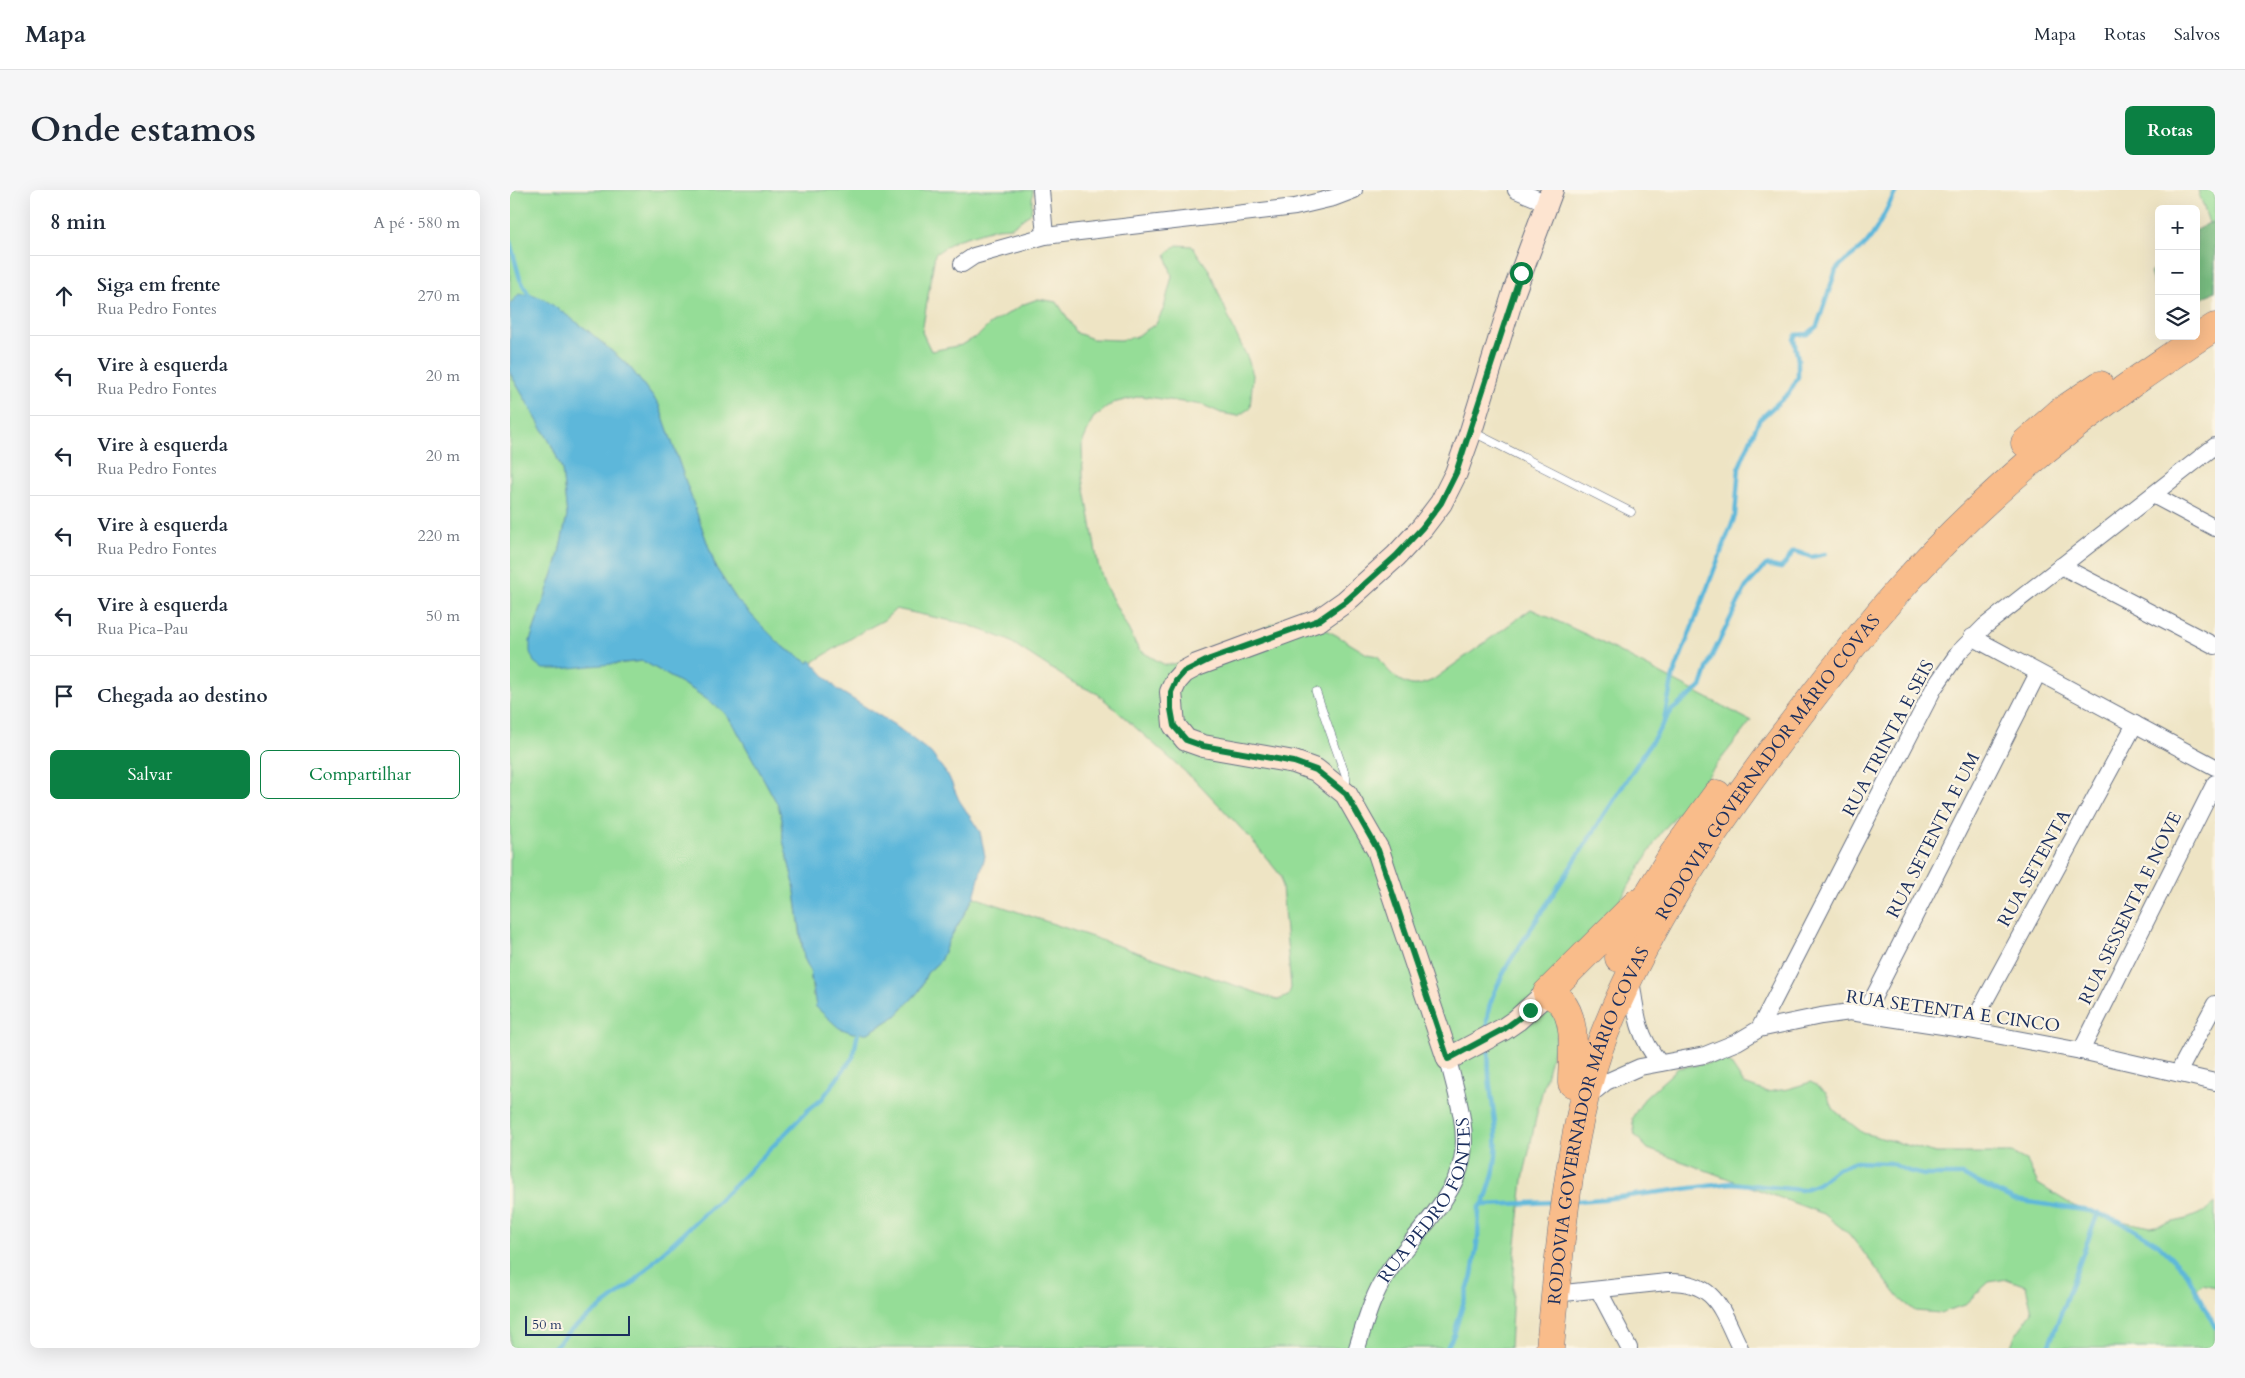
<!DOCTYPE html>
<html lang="pt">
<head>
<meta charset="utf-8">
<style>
	:root { --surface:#fff; --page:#f6f6f7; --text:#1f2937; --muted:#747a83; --line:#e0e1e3; --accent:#0b8043 }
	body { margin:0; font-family:Cardo,serif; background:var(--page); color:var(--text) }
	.controls { position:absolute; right:15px; top:15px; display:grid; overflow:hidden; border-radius:8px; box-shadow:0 5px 20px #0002 }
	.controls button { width:45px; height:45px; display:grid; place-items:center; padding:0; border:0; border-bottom:1px solid var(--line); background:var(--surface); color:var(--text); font:25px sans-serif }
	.scale { position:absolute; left:15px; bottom:12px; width:105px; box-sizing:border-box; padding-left:5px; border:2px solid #1b2f5e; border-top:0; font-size:14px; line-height:18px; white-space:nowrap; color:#1b2f5e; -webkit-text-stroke:4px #fcf5e5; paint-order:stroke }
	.stop { position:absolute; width:15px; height:15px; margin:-11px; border:4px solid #0b8043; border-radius:50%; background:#fff }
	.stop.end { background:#0b8043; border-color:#fff; box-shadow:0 1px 5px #0008 }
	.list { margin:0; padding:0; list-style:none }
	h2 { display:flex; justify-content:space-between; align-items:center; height:65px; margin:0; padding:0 20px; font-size:21px }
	h2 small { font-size:16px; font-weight:400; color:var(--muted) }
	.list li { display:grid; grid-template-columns:32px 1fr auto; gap:15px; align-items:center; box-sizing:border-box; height:80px; padding:0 20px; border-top:1px solid var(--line) }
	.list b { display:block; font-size:19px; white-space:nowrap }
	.list p { margin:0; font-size:16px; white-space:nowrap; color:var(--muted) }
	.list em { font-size:16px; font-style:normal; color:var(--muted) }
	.actions { display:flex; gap:10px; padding:15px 20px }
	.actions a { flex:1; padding:11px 0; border:1px solid var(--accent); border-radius:8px; text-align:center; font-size:18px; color:var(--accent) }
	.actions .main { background:var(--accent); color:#fff }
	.icon { flex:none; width:28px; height:28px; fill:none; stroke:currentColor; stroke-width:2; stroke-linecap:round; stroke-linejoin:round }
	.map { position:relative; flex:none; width:1705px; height:1158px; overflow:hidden; border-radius:8px }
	header { display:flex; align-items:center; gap:30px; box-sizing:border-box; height:70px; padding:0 25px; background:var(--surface); border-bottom:1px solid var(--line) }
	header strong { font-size:24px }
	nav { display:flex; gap:28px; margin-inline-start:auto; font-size:18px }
	.intro { display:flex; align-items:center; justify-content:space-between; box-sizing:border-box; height:120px; padding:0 30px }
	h1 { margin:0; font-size:35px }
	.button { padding:12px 22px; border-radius:8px; background:var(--accent); color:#fff; font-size:18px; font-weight:700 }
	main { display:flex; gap:30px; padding:0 30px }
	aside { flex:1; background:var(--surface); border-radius:8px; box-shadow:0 5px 20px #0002 }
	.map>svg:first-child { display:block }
	.green { fill:#95dd97; stroke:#58867a }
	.forest { fill:#78bc80; stroke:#4a766f }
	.water { fill:#5db7da; stroke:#3c739c }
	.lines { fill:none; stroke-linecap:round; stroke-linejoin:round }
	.stream { stroke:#5db7da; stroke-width:4.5 }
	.lane-casing { stroke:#656e82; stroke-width:9 }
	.street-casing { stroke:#656e82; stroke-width:18 }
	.secondary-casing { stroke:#656e82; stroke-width:24 }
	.highway-casing { stroke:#656e82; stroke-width:29 }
	.lane { stroke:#fff; stroke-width:8 }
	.street { stroke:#fff; stroke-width:16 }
	.secondary { stroke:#fde4d0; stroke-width:22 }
	.highway { stroke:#f9bc8a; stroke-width:28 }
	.route { stroke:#0b8043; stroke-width:6 }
	.labels { text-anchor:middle; stroke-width:4.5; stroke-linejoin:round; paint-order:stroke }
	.street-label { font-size:18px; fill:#1b2f5e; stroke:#fcf5e5 }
</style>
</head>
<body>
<header>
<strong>Mapa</strong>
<nav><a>Mapa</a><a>Rotas</a><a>Salvos</a></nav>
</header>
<div class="intro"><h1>Onde estamos</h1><a class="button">Rotas</a></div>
<main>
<aside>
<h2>8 min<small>A pé · 580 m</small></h2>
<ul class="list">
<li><svg class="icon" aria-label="ahead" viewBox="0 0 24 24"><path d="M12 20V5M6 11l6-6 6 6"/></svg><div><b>Siga em frente</b><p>Rua Pedro Fontes</p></div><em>270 m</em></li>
<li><svg class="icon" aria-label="left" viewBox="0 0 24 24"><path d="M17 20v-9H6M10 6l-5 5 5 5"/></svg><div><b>Vire à esquerda</b><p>Rua Pedro Fontes</p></div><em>20 m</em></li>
<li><svg class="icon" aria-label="left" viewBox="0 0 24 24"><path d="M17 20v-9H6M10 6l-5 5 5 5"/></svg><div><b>Vire à esquerda</b><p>Rua Pedro Fontes</p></div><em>20 m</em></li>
<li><svg class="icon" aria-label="left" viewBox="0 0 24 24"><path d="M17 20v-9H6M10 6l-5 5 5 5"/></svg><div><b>Vire à esquerda</b><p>Rua Pedro Fontes</p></div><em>220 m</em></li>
<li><svg class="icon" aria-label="left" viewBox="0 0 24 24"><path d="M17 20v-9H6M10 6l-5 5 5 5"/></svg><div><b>Vire à esquerda</b><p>Rua Pica-Pau</p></div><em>50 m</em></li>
<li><svg class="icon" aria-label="arrive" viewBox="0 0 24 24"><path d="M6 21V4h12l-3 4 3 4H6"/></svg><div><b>Chegada ao destino</b></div></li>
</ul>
<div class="actions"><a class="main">Salvar</a><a>Compartilhar</a></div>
</aside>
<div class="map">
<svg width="1705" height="1158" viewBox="0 0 1705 1158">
	<rect width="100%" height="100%" fill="#fcf5e5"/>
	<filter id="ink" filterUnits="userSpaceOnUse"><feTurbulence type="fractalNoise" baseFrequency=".02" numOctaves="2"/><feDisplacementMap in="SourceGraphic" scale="10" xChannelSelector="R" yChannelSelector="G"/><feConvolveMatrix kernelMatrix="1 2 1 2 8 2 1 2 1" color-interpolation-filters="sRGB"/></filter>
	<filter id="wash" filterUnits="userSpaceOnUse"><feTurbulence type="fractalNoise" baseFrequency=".0096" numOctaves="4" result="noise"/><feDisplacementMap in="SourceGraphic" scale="20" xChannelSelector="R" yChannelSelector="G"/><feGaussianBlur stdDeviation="1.12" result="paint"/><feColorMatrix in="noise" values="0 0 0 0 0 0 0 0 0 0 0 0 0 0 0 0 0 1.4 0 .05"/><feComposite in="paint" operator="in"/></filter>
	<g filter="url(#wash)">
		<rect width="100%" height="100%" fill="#eee4c4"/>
		<path class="green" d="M0,0H523L521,23L502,37L486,38L446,50L425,64L412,142L421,161L452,155L469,145L479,135L514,114L528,109L547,112L567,143L583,149L610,150L625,147L646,134L654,118L662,86L656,64L667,55L682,56L699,80L724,140L738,169L743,185L740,218L728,226L711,223L693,215L631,206L603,213L583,228L572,254L573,288L588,374L595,395L629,460L655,475L669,473L717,456L778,427L797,431L826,445L857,464L868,466C875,479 891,497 908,495C913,494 918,492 923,490L1021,419L1077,445L1241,531L1175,615L1150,644L1087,749L1051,829L1028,918L1013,990L1005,1063L1000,1158H0V183L41,254L52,279L57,326L47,372L20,451L106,474L133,471L185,501L213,521L224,535L268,615L272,629L273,650L284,694L291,749L294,768L300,780L303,806L358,843L386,826L409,801L417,783L430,771L439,750L464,707L768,810L778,806L781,798L771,686L742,650L691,596L588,504L562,492L498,450L456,434L386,419L374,430L353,441L300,474L273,457L248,432L227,410L206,378L149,215L119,176L76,139L57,126L9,104L0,114Z
			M1688,0H1705V33H1699Z
			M1218,870L1234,894L1257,902L1278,899L1301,892L1316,903L1324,920L1353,943L1426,963H1502L1517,971L1528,994L1564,1016L1601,1029L1641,1037L1677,1029L1696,1021L1705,1013V1097L1693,1094L1687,1099L1705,1138V1158H1500L1505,1146L1522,1122L1516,1096L1497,1089L1479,1092L1454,1115L1430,1123L1405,1121L1390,1109L1339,1044L1314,1024L1138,959L1125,945L1122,928L1134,909L1168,878Z"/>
		<path class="forest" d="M1699,33H1705V101L1686,112V40Z
			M1649,73V112L1640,83Z"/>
		<path class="water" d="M9,104L24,105L34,109L76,139L119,176L149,215L206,378L227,410L248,432L273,457L299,473L300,470L328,500L383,534L421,563L439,587L449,610L470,642L475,666L464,707L439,750L430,771L417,783L409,801L386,826L358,843H343L329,838L306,817L300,780L294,768L284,694L273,650L272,629L268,615L224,535L213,521L185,501L133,471L49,479H33L24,472L20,462V451L47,372L57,326L52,279L41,254L0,183V114Z"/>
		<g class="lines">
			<path class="stream" d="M0,52L10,89L21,109
				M1154,530L1163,486L1225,326L1229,277L1249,230L1279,203L1288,187V170L1284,149L1286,145L1298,144L1307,136L1326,80C1335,68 1349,63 1358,51C1370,37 1377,16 1387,0
				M977,839C976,813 988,794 1000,771L1162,520L1191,497L1200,470L1229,411L1236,397L1256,375L1271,378C1289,361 1274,357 1301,367L1315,364
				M1066,1011L1094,1009L1221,993L1292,1000L1308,994L1328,978L1346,972L1380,973L1398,981L1414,985H1452L1505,1010L1580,1021L1609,1031L1648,1054L1676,1082L1705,1137
				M973,1015L1045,1012
				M43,1158L61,1140L124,1092L150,1065L227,993L297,921L312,909L343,867L349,838
				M937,1158L944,1144L962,1085L968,1048L969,1018C975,1013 977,1006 979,998C992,963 985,932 980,896C978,883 979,868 978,854
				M1538,1158L1588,1023"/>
		</g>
	</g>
	<g filter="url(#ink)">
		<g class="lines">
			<defs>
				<path id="lane" d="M963,242L1121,322
					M806,502L836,587V600"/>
				<g id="street">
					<path d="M531,0L535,46"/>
					<path d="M1006,0L1037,13"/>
					<path d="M452,74L464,66L535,46L785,17L823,8L844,0"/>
					<path d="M1643,305L1705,338"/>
					<path d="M1551,376L1705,456"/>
					<path d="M1462,447L1705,577"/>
					<path d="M1121,789C1126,823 1127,845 1150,873"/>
					<path d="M1355,824L1528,483"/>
					<path d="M1249,839L1424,498L1449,462L1475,436L1705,256"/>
					<path d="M1459,840L1625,534"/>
					<path d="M1571,861L1705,593"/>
					<path d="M1668,883L1705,814"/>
					<path d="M1075,909L1096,892L1130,877L1195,865L1227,852L1249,839L1311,826L1340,822L1459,840L1571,861L1705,892"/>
					<path d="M1089,1101L1119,1158"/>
					<path d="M1045,1104L1157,1092C1207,1091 1211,1120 1230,1158"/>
					<path id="s1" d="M847,1158C855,1133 862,1106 877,1084C899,1050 944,1010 952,970C959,937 945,900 938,869"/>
				</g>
				<path id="secondary" d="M1037,803L1007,830L994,839L938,869L868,660L836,604L806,580L784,572L693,556L676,550L664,535L661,502L666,491L674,482L687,475L809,430L836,411L886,366L912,338L931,313L946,283L961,241L1004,102L1042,0"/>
				<g id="highway">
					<path d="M1515,253L1550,222L1590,195"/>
					<path d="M1109,768L1141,700L1164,663L1207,604"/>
					<path d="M1062,893C1062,868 1068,831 1051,812C1047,808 1042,806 1037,803L1127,713"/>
					<path id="s2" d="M1040,1158C1050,1057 1058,940 1094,845C1136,738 1200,643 1269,551C1308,500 1346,449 1388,401C1460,320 1542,249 1631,187C1656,170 1679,153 1705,137"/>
				</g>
			</defs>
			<use href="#lane" class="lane-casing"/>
			<use href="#street" class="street-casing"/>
			<use href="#secondary" class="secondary-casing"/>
			<use href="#highway" class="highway-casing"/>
			<use href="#lane" class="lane"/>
			<use href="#street" class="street"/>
			<use href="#secondary" class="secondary"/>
			<use href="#highway" class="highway"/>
		</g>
	</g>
	<g class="lines" filter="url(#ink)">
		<path class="route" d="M1011,83L946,283L931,313L912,338L886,366L836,411L809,430L700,469L674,482L666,491L661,502V519L664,536L676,550L693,556L784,572L806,580L836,604L868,660L938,869L994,839L1020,820"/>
	</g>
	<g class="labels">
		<g class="street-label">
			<text transform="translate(1378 548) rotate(-62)" y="6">RUA TRINTA E SEIS</text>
			<text dy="6" stroke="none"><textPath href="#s2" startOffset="634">RODOVIA GOVERNADOR MÁRIO COVAS</textPath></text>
			<text transform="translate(1423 645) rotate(-63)" y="6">RUA SETENTA E UM</text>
			<text transform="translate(1524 678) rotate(-61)" y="6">RUA SETENTA</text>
			<text transform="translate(1620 718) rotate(-64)" y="6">RUA SESSENTA E NOVE</text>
			<text transform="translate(1443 821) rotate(8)" y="6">RUA SETENTA E CINCO</text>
			<text dy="6" stroke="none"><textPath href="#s2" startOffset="229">RODOVIA GOVERNADOR MÁRIO COVAS</textPath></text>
			<text dy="6" stroke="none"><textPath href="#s1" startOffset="166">RUA PEDRO FONTES</textPath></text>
		</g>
	</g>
</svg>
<div class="controls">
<button>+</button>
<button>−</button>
<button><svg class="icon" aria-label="layers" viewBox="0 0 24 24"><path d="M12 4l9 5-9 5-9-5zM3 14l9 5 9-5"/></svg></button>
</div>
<div class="scale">50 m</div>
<div class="stop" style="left:1011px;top:83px"></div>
<div class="stop end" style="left:1020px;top:820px"></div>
</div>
</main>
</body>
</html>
